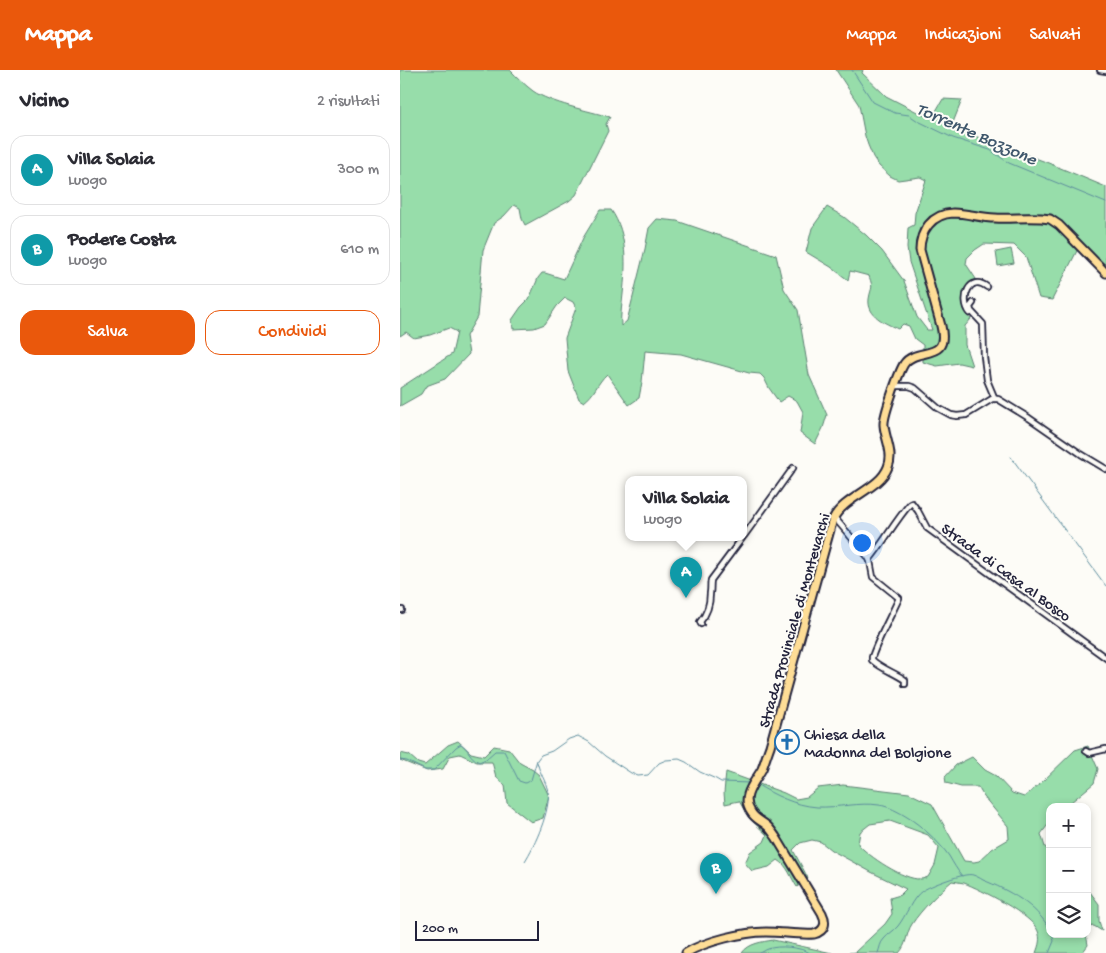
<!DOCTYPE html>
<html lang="it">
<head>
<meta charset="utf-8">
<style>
	:root { --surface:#fff; --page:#f2f2f3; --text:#2b2b33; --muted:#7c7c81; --line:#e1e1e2; --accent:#ea580c }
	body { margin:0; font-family:"Gochi Hand",sans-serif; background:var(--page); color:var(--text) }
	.controls { position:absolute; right:15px; bottom:15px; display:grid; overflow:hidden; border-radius:10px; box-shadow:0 2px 8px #0003 }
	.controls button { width:45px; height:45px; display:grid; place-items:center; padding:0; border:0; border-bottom:1px solid var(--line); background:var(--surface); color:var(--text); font:25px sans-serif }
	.scale { position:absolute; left:15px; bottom:12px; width:124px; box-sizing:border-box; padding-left:5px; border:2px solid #22223b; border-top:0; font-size:14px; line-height:18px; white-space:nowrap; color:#22223b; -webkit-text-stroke:4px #fdfcf7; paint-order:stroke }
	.you { position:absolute; left:461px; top:472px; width:18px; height:18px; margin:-12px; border:4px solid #fff; border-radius:50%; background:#1a73e8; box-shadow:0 0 0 8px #1a73e833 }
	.badge { display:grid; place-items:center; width:32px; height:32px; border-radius:50%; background:var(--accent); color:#fff; font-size:16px; font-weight:700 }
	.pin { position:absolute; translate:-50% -41px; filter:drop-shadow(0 1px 2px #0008) }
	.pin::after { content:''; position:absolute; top:26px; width:18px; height:15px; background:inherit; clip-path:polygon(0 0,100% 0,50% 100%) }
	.popup { position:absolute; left:225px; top:406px; width:122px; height:65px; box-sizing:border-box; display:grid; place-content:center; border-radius:10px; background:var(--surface); filter:drop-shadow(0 1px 4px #0005); font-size:16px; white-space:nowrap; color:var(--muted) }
	.popup b { font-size:19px; color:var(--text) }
	.popup::after { content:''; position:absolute; left:50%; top:100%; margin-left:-10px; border:10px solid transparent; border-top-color:var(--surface) }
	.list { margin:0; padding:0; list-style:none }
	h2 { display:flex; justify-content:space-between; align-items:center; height:65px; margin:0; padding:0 20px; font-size:21px }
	h2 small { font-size:16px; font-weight:400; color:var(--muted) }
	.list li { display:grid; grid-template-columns:32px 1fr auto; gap:15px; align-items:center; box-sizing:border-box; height:70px; margin:0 10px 10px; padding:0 10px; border:1px solid var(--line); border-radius:15px }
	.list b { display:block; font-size:19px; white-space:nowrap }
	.list p { margin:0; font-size:16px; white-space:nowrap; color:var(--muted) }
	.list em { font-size:16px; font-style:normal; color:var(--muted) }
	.actions { display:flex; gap:10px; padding:15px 20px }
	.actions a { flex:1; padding:11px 0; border:1px solid var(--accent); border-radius:15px; text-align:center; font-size:18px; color:var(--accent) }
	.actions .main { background:var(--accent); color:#fff }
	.icon { flex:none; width:28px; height:28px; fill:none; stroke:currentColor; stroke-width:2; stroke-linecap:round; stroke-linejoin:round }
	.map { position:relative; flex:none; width:706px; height:883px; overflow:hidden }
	header { display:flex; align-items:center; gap:30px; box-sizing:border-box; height:70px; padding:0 25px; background:var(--accent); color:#fff }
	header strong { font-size:24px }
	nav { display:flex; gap:28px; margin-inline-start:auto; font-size:18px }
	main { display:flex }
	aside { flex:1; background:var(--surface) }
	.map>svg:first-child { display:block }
	.green { fill:#97ddaa; stroke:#5c8072; fill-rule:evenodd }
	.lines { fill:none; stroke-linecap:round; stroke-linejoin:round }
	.stream { stroke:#5d8d9d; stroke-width:1 }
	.minor-casing { stroke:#22223b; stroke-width:8 }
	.primary-casing { stroke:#22223b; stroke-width:11 }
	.minor { stroke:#fdfcf7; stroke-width:4.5 }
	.primary { stroke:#fedd96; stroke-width:7 }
	.labels { text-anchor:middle; stroke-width:4; stroke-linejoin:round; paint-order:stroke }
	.street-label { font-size:16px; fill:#22223b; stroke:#fdfcf7 }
	.poi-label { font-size:16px; fill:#22223b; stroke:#fdfcf7; text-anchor:start }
	.water-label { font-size:18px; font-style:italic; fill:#3f576c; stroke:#fdfcf7 }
</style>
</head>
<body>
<header>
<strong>Mappa</strong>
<nav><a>Mappa</a><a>Indicazioni</a><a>Salvati</a></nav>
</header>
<main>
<aside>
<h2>Vicino<small>2 risultati</small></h2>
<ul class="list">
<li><span class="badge" style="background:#0f9aa8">A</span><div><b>Villa Solaia</b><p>Luogo</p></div><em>300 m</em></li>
<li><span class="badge" style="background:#0f9aa8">B</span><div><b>Podere Costa</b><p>Luogo</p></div><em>610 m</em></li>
</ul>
<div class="actions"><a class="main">Salva</a><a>Condividi</a></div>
</aside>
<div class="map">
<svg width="706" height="883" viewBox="0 0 706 883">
	<rect width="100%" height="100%" fill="#fdfcf7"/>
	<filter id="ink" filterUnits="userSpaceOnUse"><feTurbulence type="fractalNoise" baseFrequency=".02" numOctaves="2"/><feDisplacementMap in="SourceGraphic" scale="10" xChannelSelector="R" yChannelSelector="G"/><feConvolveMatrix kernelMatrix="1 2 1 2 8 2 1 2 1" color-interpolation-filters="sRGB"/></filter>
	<g filter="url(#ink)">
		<path class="green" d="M0,0H110C117,7 125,15 133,21C150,33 189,41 210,47L206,54L208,61L176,125L169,131L125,155L122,149L120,138L114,135L104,146L94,153L83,180L77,247L66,266L69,284L45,309L26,316L21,324L0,336V318L52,284L57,262L49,258L30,265L14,268L6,262L0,266Z
			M436,0H463L462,3L486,26L523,45L533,46L543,29L562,30L552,55L569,64L646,92L706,117V195L692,183H691L681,173L652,230L639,228L626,187L614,175L584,174L575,180L567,188L566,194L576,209C563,222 558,233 571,249L565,256V275L572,296L559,293L537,296L523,292V275L515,269L509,256L503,254L498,259C485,253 467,246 469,229C471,216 474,220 469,206L450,201L448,210L431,197L406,182L412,158L427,137L444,147L466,165L482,181L504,211L517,247L527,260H532L509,192L507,178L508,158L514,155L515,143L526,110L520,107L498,110L490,106L479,96L473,87L468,75L465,66L459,35Z
			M200,140H211C228,164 226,196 223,224C222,235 220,245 221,256L227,251L245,179L249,158L257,149L277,151L376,185L384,219L398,240L409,305L427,345L423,358L415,374L400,363L403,342L397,331L388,326L379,332L369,318L364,308L360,304L349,303L281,284L245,281L242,312L239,328L229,335L207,304C197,313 195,324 184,332L179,329L168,301L165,268L176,238L173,232L165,228L157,236L145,254L134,258L113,259L112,250L121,237L129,229L136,213L138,208L142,203H145L164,209L183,168Z
			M611,179L614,193L598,196L596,182Z
			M58,671L71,683L84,686L94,676L109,679L120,693L133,700L139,705L149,726L143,748L131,752L107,733L105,715L96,707L92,692H77L60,684L50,686L43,699L27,701L0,690V683L9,685L18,693L25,695L48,675Z
			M688,676L698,699L694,713L665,737H650V752L641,764L645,777L650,783V864H686L688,875L682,883H636C639,875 641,869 638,861C632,845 580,819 564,813C560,812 556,812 552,811C539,822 521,840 512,854C506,863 507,875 499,883H449L455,882L485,854L492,844L490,828L500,825L506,819L471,802L431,780L421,772L412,770L400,773L393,780L408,808L397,817C391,808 388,796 378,790L369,797L352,801L345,793L350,782L364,772L367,765L349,748L339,731L325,734L324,723L326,702L384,723L396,729L407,727L418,718L443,715L509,723L532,734L564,791L574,792L579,791L592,779L609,769L608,756L584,727L578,717H561L546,713L545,707L556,695L572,687L585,700L596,706L612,723L624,727L640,714L675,680ZM490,751L528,765L539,778L535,795L528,807C525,808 523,809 520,809C504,810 468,786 458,774L460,762L470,754Z
			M687,818L699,834V851L702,861L694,856L688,857L687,860Z
			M373,870L432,883H342C349,873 362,872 373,870Z"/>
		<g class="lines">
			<path class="stream" d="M452,0L473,32L495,43L509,45L518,51L553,68L590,80L609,93L706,133
				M611,387L706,516
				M0,690L7,691L25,700H34L56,677L61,674C69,679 69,687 79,692L86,689L95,681H104L119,711L125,713L131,710L137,690L141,685L152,681L169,669L178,666L189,672L205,686L231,703L238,706L248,705L259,693L266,690L279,689L286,692L300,702L316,709L321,712L350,713
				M356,714C376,726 394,735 417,737C437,738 460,732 479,735C488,736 499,742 507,747C521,755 540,773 549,786C553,793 557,800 562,806
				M125,791C135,775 151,740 148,721C146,711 139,702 137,692
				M360,883C363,882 365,880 368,879C378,875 401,877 410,883
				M478,883C480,878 480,873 484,869C488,864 494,861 498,856C506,846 512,828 522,821C529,816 565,802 573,805C576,806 580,808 583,810C608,820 637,835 650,860
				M649,883L654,871L652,864"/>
			<defs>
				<path id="minor" d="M700,0L706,1
					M573,233L570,237L571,241L583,254L584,287L587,310L595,329
					M570,243C559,229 570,203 587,217
					M495,316H509L515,318L538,338L551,345L557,346L566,345L592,329H598L629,348L681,384L706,399
					M434,447L468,487L470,491L473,507L499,528C490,548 479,567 472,587V590C482,599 495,603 505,610V614
					M344,466L393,398
					M470,489C484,472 495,451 510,434L512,433L518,441L527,458L706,588
					M0,540H2
					M301,554L300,552C307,544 310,533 310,523C311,518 310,515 311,510L343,467
					M686,681L689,683L706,679"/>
				<path id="primary" d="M286,883C306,871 344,862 366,862C382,862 398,865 414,864C425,861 427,853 422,843L376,767C373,763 370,758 366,755C361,751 354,748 351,742C340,727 355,712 362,699C365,691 367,684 370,676L433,449C445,426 479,420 488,397C494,383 485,369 484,355C483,346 499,302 504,294C516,276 550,293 541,256L520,180C520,161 532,144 553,143C567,143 581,148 595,148C613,149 633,146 650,149L659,155L706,203"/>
			</defs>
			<use href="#minor" class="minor-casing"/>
			<use href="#primary" class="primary-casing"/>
			<use href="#minor" class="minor"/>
			<use href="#primary" class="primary"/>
		</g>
	</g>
	<defs>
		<symbol id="church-ring" viewBox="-11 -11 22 22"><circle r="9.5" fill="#fdfcf7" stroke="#1f6fb2" stroke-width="1.5"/><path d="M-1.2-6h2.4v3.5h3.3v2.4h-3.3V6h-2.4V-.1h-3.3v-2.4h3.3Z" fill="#1f6fb2"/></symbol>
	</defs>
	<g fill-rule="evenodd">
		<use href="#church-ring" x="373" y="658" width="28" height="28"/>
	</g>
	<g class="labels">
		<g class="street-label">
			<text transform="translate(607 501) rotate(36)" y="6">Strada di Casa al Bosco</text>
			<text transform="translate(393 550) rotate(-74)" y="6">Strada Provinciale di Montevarchi</text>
		</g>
		<g class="poi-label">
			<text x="404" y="669">Chiesa della<tspan x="404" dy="18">Madonna del Bolgione</tspan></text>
		</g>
		<g class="water-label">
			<text transform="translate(577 63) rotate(24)" y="6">Torrente Bozzone</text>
		</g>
	</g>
</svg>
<div class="controls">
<button>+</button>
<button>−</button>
<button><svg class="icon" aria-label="layers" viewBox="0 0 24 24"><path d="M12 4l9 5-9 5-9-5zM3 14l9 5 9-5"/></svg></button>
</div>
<div class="scale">200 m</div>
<div class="you"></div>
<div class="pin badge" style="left:286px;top:528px;background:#0f9aa8">A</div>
<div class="popup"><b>Villa Solaia</b>Luogo</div>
<div class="pin badge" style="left:316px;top:824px;background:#0f9aa8">B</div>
</div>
</main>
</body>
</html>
